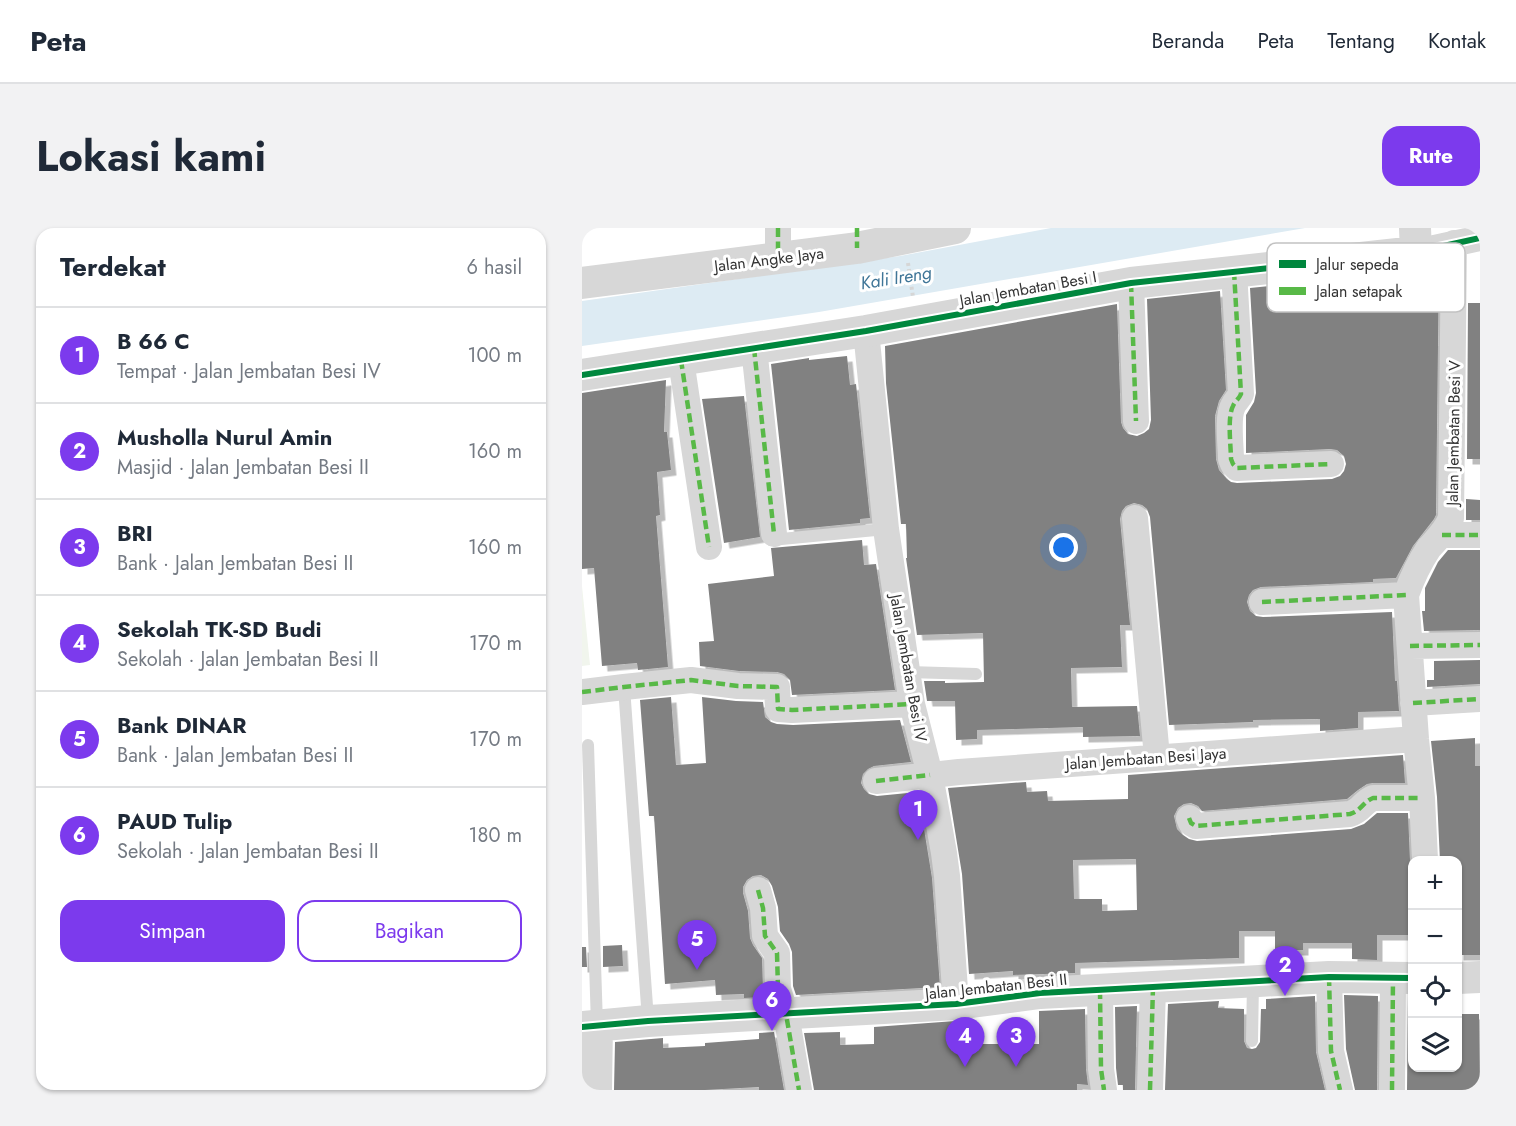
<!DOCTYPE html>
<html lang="id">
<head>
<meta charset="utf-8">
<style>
	:root { --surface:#fff; --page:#f2f2f3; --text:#1f2937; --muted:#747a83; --line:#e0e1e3; --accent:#7c3aed }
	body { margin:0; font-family:Jost,sans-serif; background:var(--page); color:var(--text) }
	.controls { position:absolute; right:18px; bottom:18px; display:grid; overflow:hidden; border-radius:12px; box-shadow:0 2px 4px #0004 }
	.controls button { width:54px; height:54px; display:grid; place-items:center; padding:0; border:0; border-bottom:2px solid var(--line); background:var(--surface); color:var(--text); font:30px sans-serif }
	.you { position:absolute; left:482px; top:320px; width:21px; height:21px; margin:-15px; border:4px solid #fff; border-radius:50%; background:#1a73e8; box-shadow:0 0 0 9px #1a73e833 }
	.badge { display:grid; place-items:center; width:39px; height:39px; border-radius:50%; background:var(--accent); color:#fff; font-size:20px; font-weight:700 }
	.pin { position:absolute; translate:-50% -50px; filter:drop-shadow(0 2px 3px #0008) }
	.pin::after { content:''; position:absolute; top:32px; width:21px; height:18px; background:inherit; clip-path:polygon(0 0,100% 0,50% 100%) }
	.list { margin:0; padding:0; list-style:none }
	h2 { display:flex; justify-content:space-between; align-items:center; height:78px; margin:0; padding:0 24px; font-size:26px }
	h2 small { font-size:20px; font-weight:400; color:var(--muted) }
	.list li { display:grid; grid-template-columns:39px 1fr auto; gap:18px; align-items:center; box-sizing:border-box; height:96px; padding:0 24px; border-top:2px solid var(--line) }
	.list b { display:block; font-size:22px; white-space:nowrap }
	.list p { margin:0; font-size:20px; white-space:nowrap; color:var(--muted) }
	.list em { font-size:20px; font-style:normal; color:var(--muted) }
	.actions { display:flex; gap:12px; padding:18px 24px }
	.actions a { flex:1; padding:14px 0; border:2px solid var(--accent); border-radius:18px; text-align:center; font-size:21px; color:var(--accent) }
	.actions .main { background:var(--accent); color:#fff }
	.icon { flex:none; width:33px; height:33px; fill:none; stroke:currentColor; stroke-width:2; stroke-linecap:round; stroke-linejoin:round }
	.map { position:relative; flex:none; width:898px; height:862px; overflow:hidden; border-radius:18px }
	header { display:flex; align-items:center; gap:36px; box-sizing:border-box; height:84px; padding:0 30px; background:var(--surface); border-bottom:2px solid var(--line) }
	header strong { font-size:28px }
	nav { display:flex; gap:33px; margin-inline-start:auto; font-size:21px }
	.intro { display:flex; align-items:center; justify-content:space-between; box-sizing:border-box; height:144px; padding:0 36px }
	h1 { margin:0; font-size:42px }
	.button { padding:15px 27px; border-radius:18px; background:var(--accent); color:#fff; font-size:21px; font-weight:700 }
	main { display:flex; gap:36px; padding:0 36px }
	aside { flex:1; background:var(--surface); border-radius:18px; box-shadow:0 2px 4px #0004 }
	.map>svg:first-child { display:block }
	.green { fill:#f1f5ed }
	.water { fill:#ddebf3 }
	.building { fill:#818181; fill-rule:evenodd; filter:url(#shadow) }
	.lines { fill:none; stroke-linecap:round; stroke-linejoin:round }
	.path { stroke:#d6d6d6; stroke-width:4; stroke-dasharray:3 3; stroke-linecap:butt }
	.service { stroke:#d7d7d7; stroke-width:12 }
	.minor { stroke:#d7d7d7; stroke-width:26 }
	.tertiary { stroke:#d7d7d7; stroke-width:32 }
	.quiet { stroke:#58b947; stroke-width:4.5; stroke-dasharray:9 4.5; stroke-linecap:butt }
	.cycleway-casing { stroke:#fff; stroke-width:10 }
	.cycleway { stroke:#00873e; stroke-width:6 }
	.labels { text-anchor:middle; stroke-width:6; stroke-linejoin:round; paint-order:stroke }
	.street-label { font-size:16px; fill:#333; stroke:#fff }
	.water-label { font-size:18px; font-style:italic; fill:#3f7597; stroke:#fff }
	.key { fill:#fff; stroke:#c2c2c2; stroke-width:1.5 }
	.key-label { font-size:16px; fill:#333 }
</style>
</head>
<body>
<header>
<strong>Peta</strong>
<nav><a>Beranda</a><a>Peta</a><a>Tentang</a><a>Kontak</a></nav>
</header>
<div class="intro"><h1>Lokasi kami</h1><a class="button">Rute</a></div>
<main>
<aside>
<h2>Terdekat<small>6 hasil</small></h2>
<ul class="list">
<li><span class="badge">1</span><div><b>B 66 C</b><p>Tempat · Jalan Jembatan Besi IV</p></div><em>100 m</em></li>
<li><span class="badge">2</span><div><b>Musholla Nurul Amin</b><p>Masjid · Jalan Jembatan Besi II</p></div><em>160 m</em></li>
<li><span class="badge">3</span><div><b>BRI</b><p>Bank · Jalan Jembatan Besi II</p></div><em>160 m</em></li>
<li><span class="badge">4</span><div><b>Sekolah TK-SD Budi</b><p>Sekolah · Jalan Jembatan Besi II</p></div><em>170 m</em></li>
<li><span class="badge">5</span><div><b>Bank DINAR</b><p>Bank · Jalan Jembatan Besi II</p></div><em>170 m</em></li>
<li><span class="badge">6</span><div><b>PAUD Tulip</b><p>Sekolah · Jalan Jembatan Besi II</p></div><em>180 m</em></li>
</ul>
<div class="actions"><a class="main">Simpan</a><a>Bagikan</a></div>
</aside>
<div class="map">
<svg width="898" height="862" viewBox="0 0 898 862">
	<defs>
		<filter id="shadow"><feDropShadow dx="5.5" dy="5.5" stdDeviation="0" flood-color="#0004"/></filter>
	</defs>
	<rect width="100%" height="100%" fill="#fff"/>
	<path class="green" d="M0,358L8,437L0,438Z"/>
	<path class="water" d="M469,0H723L237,84L0,118V73L318,28Z"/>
	<path class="building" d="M857,34L854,287L852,291L831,318L814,350L791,351V354L679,359L671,362L667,367L665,374L668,383L674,388L681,389L810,384L813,453H815L817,483L776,484V500L738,503V491L671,492V494L587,497L568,289L565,281L560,277L552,275L544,278L540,283L538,291L548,397H538L540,439L489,440L490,479L555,478L558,508L501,509V499L433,501L395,502V511L374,512L373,473H345L342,453H363V455L402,454L401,405L335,407L324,330H325L324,296H319L304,155L303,118L535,76L539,194L541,200L546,206L555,208L562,205L567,201L569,192L565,71L638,63L644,162L637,173L633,188L634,231L637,242L645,251L649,254L655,255L750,251L758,248L762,243L764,236L762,228L755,222L748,221L664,225V187L672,174L674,165L668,60L836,42L846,37Z
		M886,75H898V231H885Z
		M265,128L268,157L274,156L288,290L278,291V295L207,302L189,136L227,130V132Z
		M84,152L82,204H85L89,242L75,244L78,287L74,288L86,439L56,442L55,435L20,438L12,340L0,341V165Z
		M162,168L178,309L142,315L120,171Z
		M884,271L898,272V292H884Z
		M280,312L282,337L294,336L313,462L210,467L208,452L202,446L195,444L157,443L118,438L117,414L132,413L126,356L192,348L189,320Z
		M866,322H898V402L842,403L840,383H843V360L856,334Z
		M898,432V456L845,459V452H852V433Z
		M89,469L94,537L124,535L120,469L154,473L181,474L183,489L189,494L195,496L211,497L318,492L329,534L292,538L286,541L281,546L279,555L282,561L287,566L295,568L336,564L350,650L358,759L214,767L211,758L210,724L207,716L198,703L196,679L190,658L186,651L179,647L171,648L165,652L161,659V665L166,683L168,710L171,717L180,730L181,761L183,769L162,770V766L134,767L133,752L83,756L72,588H67L58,472Z
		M893,510V538H898V727H876V633H858L855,569L849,513Z
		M821,527L823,555H791L785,556L776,562L765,571L620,583L616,578L609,575L602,576L596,580L592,588L595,601L601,607L607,611L615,613L769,601L782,596L795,585H826L828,633L831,640V707H795V732L770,731V715H721V722H693V703H657V730L493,735V745L431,747V743L387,746L380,646L366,560L444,554L445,564L465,563L466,573L546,571V547ZM554,631L555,682L520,683V671H492L491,632Z
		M40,717L41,738L21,739V718Z
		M0,719H4L5,739H0Z
		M762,767L796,768L795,862H773L764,821Z
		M733,768L734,824L743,862H583L586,776L637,773L636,780L662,781V813L665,820L670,821L674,820L678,814L679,781H684V771Z
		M826,768H831V840H876V786H897L898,862H825Z
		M555,778L553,862H541V857H536L534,840L533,779Z
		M503,781L504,841L506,857L495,856V862H232L222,805L258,804V817L292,816V799L387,792V816H457V783Z
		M192,804L202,862H177V859L123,862H32L33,814L81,810V820L123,818V815L177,811V805Z"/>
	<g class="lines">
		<path class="path" d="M326,35L331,69"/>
		<path class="service" d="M189,312L304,301
			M326,444L394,446
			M42,459L66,792
			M6,517L15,797
			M670,813L671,754"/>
		<path class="minor" d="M196,0V31
			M834,24L898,10
			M652,43L659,166C657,171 653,173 651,178C645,189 649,219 649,231L651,236L655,240L749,236
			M549,55L554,193
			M284,103L304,301L330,476L348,547L362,625L365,648L374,776
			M172,120L192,306
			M99,132L127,319
			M553,290L575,529
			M860,307H898
			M680,374L824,367
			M828,418L898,417
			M0,464L42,459L109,452L156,458L195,459L196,481L210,482L330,476
			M831,475L898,471
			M294,553L377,544L834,511
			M607,590L609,595L614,598L768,586C779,583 781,574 791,570H840
			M843,632L840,570L834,511L824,367C830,350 837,335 847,320C856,310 864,303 869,290L872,15
			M176,662L181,680L183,708L195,725L196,761L204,786L217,862
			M747,749L749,823L758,862
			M518,762L519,841L522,862
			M568,862L571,759
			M810,862L811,750"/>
		<path class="tertiary" d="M0,55L275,20L373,0
			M0,147L284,103L549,55L834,24L833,0
			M876,750L898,749
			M0,799L66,793L374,776L458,765L571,759L747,749L830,750
			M14,862L15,798"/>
		<path class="quiet" d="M196,0V31
			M275,0V20
			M652,43L659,166C657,171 653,173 651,178C645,189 649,219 649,231L651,236L655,240L749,236
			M549,55L554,193
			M172,120L192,306
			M99,132L127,319
			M860,307H898
			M680,374L824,367
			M828,418L898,417
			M0,464L42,459L109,452L156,458L195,459L196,481L210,482L330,476
			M831,475L898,471
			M294,553L348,547
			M607,590L609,595L614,598L768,586C779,583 781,574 791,570H840
			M176,662L181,680L183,708L195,725L196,761L204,786L217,862
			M747,749L749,823L758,862
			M518,762L519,841L522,862
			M568,862L571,759
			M810,862L811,750"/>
		<defs>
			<path id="cycleway" d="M0,147L284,103L549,55L834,24L898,10
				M0,799L66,793L374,776L458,765L571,759L747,749L830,750"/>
		</defs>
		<use href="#cycleway" class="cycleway-casing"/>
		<use href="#cycleway" class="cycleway"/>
	</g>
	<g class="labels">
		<g class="street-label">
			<text transform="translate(187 31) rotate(-7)" y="6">Jalan Angke Jaya</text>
			<text transform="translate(446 60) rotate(-10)" y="6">Jalan Jembatan Besi I</text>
			<text transform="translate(871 205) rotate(-89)" y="6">Jalan Jembatan Besi V</text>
			<text transform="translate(327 440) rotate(80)" y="6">Jalan Jembatan Besi IV</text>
			<text transform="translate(564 530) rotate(-4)" y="6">Jalan Jembatan Besi Jaya</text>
			<text transform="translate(414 758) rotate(-6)" y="6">Jalan Jembatan Besi II</text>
		</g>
		<g class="water-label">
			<text transform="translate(314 50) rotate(-9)" y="6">Kali Ireng</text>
		</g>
	</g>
	<rect x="685" y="15" width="198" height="69" rx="9" class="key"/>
	<rect x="697" y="32" width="27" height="8" fill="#00873e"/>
	<rect x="697" y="59" width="27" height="8" fill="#58b947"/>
	<g class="key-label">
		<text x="734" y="42">Jalur sepeda</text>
		<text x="734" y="69">Jalan setapak</text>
	</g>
</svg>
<div class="controls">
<button>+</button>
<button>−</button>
<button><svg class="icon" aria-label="locate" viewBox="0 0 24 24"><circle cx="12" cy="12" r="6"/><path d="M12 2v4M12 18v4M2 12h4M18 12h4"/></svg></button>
<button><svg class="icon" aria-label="layers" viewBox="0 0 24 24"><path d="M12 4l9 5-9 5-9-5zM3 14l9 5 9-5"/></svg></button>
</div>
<div class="you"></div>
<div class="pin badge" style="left:336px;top:612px">1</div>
<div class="pin badge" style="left:703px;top:768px">2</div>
<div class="pin badge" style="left:434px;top:839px">3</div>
<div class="pin badge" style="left:383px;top:839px">4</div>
<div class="pin badge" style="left:115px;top:742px">5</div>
<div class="pin badge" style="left:190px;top:803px">6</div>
</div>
</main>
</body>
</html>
